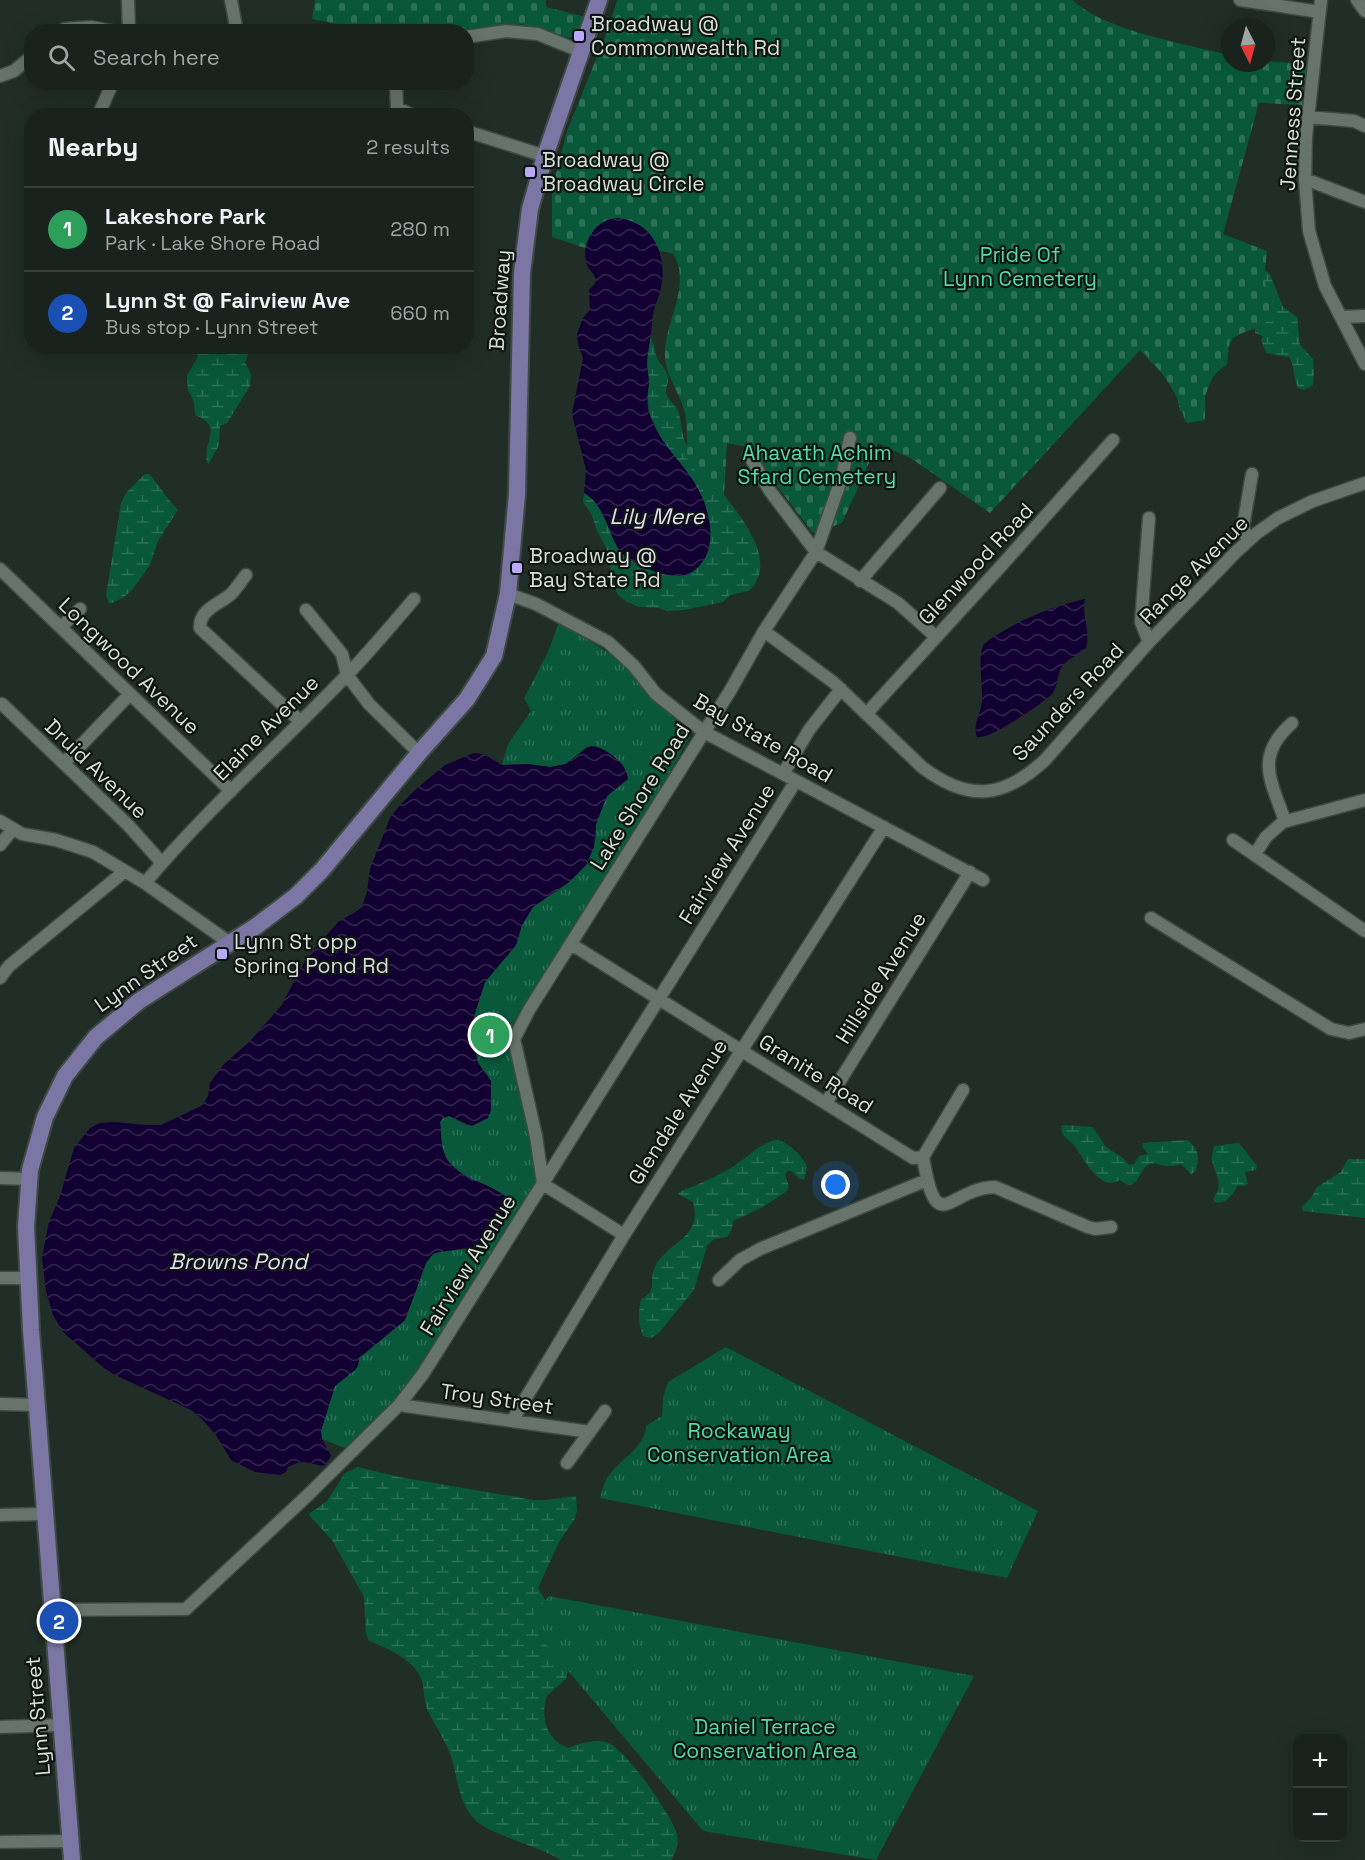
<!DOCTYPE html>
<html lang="en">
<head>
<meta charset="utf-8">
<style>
	:root { --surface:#19221d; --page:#222a26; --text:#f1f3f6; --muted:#9fa4a4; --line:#373f3b; --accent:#2563eb }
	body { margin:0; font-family:"Space Grotesk",sans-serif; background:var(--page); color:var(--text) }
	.controls { position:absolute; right:18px; bottom:18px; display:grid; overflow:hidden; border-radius:12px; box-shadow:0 6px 24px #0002 }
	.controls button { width:54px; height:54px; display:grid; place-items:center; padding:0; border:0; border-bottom:2px solid var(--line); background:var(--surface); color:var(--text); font:30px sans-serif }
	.compass { position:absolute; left:1221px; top:18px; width:54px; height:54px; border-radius:50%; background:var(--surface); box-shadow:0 6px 24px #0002; rotate:174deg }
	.you { position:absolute; left:836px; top:1185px; width:21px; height:21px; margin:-15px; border:4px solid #fff; border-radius:50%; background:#1a73e8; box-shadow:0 0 0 9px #1a73e833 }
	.badge { display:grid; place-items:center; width:39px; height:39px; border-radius:50%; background:var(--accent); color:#fff; font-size:20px; font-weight:700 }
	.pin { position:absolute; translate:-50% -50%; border:3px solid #fff; box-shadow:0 2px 6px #0006 }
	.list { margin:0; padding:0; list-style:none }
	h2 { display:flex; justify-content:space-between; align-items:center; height:78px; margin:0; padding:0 24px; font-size:26px }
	h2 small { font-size:20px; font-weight:400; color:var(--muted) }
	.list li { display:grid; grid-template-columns:39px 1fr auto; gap:18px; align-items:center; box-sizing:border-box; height:84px; padding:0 24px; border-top:2px solid var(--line) }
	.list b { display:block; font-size:22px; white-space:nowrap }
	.list p { margin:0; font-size:20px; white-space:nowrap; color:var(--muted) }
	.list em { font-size:20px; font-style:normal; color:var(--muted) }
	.icon { flex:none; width:33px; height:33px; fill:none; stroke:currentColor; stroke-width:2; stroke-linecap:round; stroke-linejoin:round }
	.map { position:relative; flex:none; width:1365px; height:1860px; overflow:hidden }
	.search { position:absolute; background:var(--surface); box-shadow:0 6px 24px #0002; left:24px; top:24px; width:450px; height:66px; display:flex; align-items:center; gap:15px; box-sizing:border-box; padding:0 21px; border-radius:24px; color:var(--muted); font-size:22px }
	.panel { position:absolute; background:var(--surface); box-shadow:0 6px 24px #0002; left:24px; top:108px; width:450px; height:246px; border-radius:24px }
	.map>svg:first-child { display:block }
	.wetland { fill:url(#wetland-marsh) }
	.cemetery { fill:url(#cemetery-stones) }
	.park { fill:url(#park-tufts) }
	.water { fill:url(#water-waves) }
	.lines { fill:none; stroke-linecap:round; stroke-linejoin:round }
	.minor-casing { stroke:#3f4a44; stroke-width:15 }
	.major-casing { stroke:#3f4a44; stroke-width:20 }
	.minor { stroke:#66746d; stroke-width:12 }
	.major { stroke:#7c76a4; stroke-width:16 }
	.poi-dot { fill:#baaaf6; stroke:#0e1411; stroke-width:2 }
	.labels { text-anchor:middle; stroke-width:4.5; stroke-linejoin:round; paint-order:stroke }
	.poi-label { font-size:21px; fill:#d7dfda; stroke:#0e1411; text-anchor:start }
	.street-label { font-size:21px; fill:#d7dfda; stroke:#0e1411 }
	.park-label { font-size:21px; fill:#52dda3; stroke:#0e1411 }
	.water-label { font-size:22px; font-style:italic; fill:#e1ddf2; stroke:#0e1411 }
</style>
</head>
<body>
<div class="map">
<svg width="1365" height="1860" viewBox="0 0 1365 1860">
	<defs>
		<pattern id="wetland-marsh" width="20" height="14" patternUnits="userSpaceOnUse" patternTransform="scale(1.5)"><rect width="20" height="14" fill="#09583c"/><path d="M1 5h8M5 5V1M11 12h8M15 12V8" fill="none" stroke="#2c7058"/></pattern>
		<pattern id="cemetery-stones" width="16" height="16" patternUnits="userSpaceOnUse" patternTransform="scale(1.5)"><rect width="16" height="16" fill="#09583c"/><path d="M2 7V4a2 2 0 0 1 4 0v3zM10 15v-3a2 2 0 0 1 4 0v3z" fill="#2c7058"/></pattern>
		<pattern id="park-tufts" width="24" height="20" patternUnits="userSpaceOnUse" patternTransform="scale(1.5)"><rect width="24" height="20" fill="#09583c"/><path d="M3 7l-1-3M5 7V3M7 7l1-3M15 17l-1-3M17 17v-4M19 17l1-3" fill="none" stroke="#2c7058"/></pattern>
		<pattern id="water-waves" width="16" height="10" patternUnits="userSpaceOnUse" patternTransform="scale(1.5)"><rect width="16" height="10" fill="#130032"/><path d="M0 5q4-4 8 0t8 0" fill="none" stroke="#35254f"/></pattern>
	</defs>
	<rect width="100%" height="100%" fill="#212d27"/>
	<path class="wetland" d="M1261,271H1266L1270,274L1283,307L1297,317L1300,345L1313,359L1314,372L1313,385L1304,390L1298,388C1293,378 1295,366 1289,357L1266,353L1261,340L1263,336L1255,333V328L1241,331L1240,334L1233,338L1227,350L1184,412L1180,411L1175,387L1140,350Z
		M650,337C655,343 654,351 657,358C660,365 667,369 668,378C669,382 666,387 666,391C666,400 675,403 678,410C682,422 681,435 687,446C704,480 791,551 749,591L730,595L723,602L684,610L667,611L659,608L639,607L627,602L617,594L611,573L607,549L597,531L592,515L583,502L584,493L596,501L621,554L660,573L669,575L689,574L706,506L695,484L665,447L649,412L647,394L649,383L647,364Z
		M199,347H254L249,353L245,362L251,374L250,386L227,423L220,426L219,445L208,465C200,442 226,427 195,415L194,402L188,390L187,376L197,358Z
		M145,474H149C159,485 167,499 178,510L158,541L150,565L133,589L123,598L109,604L106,595L121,503L126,493Z
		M1065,1125L1093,1127L1106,1147L1123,1158L1129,1165L1134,1164L1139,1156L1148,1154L1142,1147L1143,1143L1187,1140C1200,1150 1199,1157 1196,1171L1191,1174L1181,1164C1177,1165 1171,1167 1167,1166C1160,1166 1155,1161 1148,1165C1137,1172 1138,1195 1120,1180C1099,1193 1083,1156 1073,1144C1070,1140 1065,1138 1062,1134L1061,1126Z
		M778,1140C790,1144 803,1156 807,1167L804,1180L800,1179L791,1171H787L785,1175L789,1187L787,1191L763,1207L733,1221L732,1229L727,1237L714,1239L707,1246L694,1290L658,1334L651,1338L643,1336C638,1324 638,1312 641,1299C659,1290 648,1281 655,1267C668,1241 703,1238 693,1202L678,1194L679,1192C697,1185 718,1176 734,1166C748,1157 762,1141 778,1140Z
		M1239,1143L1257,1166L1256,1170L1245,1172L1248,1184L1245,1186L1238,1185C1233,1194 1227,1205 1215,1202L1213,1199C1225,1182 1215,1176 1212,1161C1211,1157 1213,1151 1214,1146Z
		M1348,1159H1365V1218L1303,1211L1302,1207L1311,1198L1317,1187L1341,1172Z
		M358,1467L399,1477L534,1500H546L576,1496L577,1511L574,1520L559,1542L538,1588L557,1620L569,1666L566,1679L547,1696C540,1717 546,1739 568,1748C581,1744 594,1738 608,1743C625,1748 672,1816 677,1834C679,1844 676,1852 671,1860H561C540,1847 488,1834 474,1819C461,1805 457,1781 453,1763C448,1743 436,1728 427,1709C423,1699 425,1688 421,1678C413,1659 386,1648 369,1641L366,1634L364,1597L332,1540L309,1515L310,1513L327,1501L345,1473Z"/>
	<path class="cemetery" d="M315,0H546V7L586,17L582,30L570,38L521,24L467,33L377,32L312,19Z
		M617,0H1072C1106,31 1185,44 1230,55V63H1266V61L1307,64L1302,105L1259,103L1223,234L1267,251L1264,280L1278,314C1263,325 1248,333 1230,336L1227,364L1215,374L1209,385L1205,396V420L1188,423L1185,421C1178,391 1161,371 1141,349L990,513L912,459L878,443L842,523L816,533L812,532L765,470L752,448L727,443L724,496L688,464C686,448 688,430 685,414C681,394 666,377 665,357C663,324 693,285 673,254C652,246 632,256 612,254C596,253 568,242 552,237V189L567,131L609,27Z"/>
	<path class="park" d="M559,622L628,665L690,737L644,817L518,1014L508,1034L509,1048C517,1086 542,1154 535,1190L426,1360L390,1405L345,1448L322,1439L321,1431C325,1417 327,1398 335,1386C343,1373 357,1377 359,1358L405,1320L426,1263L433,1253C452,1249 475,1251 492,1240C498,1237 501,1227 504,1221C507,1213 510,1206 507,1198C489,1188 443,1170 441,1146C441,1138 441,1130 440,1122L443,1118L449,1116L468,1126L491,1099L489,1077L478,1063L471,1035L474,1016L485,982L516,945L522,925L533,907L569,882L586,865L596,838V824L599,812L607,796L628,779L623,765L605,750L595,746H589L566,764L557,766L550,767L528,764L502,765L508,744L531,711L524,698L548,652Z
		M726,1347L1038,1511L1007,1578L600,1498C602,1492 603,1485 606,1480C616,1461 646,1448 646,1426L662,1416L663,1398L668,1382Z
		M549,1596L974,1676L876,1860L703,1831L527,1622Z"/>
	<path class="water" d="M617,218C653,221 668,255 661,288C659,296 656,303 654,310C652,317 652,325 651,332C650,343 647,353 647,364C647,370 649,376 649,382C648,393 646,403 649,413C658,442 681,460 696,485C710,509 720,549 696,569C678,585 646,569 629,559C607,546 611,509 584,493L586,470L572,414L583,358L578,344L577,334L583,318L590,310L589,290C591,287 594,286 595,283C598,277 589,270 587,265C580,244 595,219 617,218Z
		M1085,599C1081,614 1091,631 1086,648C1080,655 1070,657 1064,664C1056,672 1059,686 1052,694C1042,704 989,740 977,737C972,725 981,714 982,701C983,684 977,656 984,644C1012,623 1051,606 1085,599Z
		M592,746C607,749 626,762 628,779L607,796L596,824L594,847L586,865L569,882L533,907L522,925L516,945L485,982L474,1016L471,1035L478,1063L491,1081V1110L488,1118L472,1126L449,1116L443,1118L440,1122C442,1137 440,1150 449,1162C461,1178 484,1182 501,1193C509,1198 510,1204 507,1213C493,1256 468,1244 433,1254L426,1263L405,1320L359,1358L358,1366L355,1370L335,1386L321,1431L322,1439L331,1456L324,1466L304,1462L297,1463L288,1467L286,1472L280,1475L255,1472L231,1460L216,1435L200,1417L191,1410L115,1375L104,1368L63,1332L53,1315L46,1291L42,1258L49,1222L60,1196L74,1148L90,1128L100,1123L115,1122L146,1125H161L203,1105L208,1096L210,1083L223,1065L249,1042L281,1006L306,959L339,921L357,911L362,906L367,892L370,869L390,818L400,805L415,790L445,765L474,753L483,754L502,765L528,764L550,767L566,764L586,748Z"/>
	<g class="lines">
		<defs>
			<path id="minor" d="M128,0L129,32
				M231,0L237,32
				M1240,0L1320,12
				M1321,0L1306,137L1305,179L1309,231L1325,286L1365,364
				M1357,0L1365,11
				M62,32L64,29L91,27L117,32
				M466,37L506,31L538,34L582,52
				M0,76L14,71L32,56
				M396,82L397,108L415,116
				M98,116L113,82
				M1308,117L1354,121L1365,126
				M466,131L545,156
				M1305,179L1365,202
				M1341,317L1365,316
				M749,455L770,491L816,552L898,603L935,636
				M1248,541L1243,527L1252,474
				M0,569L231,791
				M246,575C241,581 237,588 231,594C220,604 199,609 200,628L300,721
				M860,581L940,488
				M508,594L536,604L608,642L634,666L656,694L704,732L983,880
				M306,610L342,654L347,675L369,704L419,753
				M61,627L80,609
				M764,631L833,682L922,767C968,802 1003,799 1045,760L1149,642L1141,622L1149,518
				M1149,642L1236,552L1257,533L1278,518L1313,501L1365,483
				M2,704L128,825L162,863
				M867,713L1002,565L1113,440
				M64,763L130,694
				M783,774L809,730L841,689
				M0,821L22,834L56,840L93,852L145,883L230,943
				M1285,821C1271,780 1254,757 1292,723
				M1233,840L1365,931
				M0,845L13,829
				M1255,854L1266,837L1283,822L1365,800
				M145,883C207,809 280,745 347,675C370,651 392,625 414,599
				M1151,918L1331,1029L1349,1033L1365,1029
				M571,944L913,1158L923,1157C937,1241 948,1188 995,1187L1088,1227L1095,1229L1111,1227
				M0,978L9,966L125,871
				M826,1103L970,872
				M923,1157L963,1090
				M0,1178L30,1179
				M624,1235L543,1184L536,1136L514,1039L529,1010L730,691L764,631L816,552L842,477L850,438
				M0,1278H28
				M719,1280L740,1260L760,1249L927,1180
				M0,1404L36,1405
				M399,1405L590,1432
				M512,1421L624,1235L884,827
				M567,1463L605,1411
				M0,1515L44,1514
				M51,1610L186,1609L309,1494L399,1405L423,1374L796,781
				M0,1727L61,1725
				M0,1842L70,1841"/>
			<path id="major" d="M72,1860L31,1330L26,1227L30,1170L45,1117L65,1076L96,1037L139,1001L255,927L296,896L322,870L419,753L467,699L494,656L508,594L517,494L522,273L530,209L545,156L599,0"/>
		</defs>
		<use href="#minor" class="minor-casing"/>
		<use href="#major" class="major-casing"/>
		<use href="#minor" class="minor"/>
		<use href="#major" class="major"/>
	</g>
	<g class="poi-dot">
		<rect x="573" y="30" width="12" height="12" rx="3"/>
		<rect x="524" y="166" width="12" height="12" rx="3"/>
		<rect x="511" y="562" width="12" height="12" rx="3"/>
		<rect x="216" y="948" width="12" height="12" rx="3"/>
	</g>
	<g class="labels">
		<g class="poi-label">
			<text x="591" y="31">Broadway @<tspan x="591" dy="24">Commonwealth Rd</tspan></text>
			<text x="542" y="167">Broadway @<tspan x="542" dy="24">Broadway Circle</tspan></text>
			<text x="529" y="563">Broadway @<tspan x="529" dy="24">Bay State Rd</tspan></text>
			<text x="234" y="949">Lynn St opp<tspan x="234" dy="24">Spring Pond Rd</tspan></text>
		</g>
		<g class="street-label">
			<text transform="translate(1293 114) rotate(-86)" y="7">Jenness Street</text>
			<text transform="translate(500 300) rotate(-86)" y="7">Broadway</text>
			<text transform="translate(976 564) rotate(-47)" y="7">Glenwood Road</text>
			<text transform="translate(1194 570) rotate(-45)" y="7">Range Avenue</text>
			<text transform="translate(129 666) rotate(44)" y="7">Longwood Avenue</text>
			<text transform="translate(1068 702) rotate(-47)" y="7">Saunders Road</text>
			<text transform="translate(266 728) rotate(-45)" y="7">Elaine Avenue</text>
			<text transform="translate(763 738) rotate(30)" y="7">Bay State Road</text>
			<text transform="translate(96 769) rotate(44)" y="7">Druid Avenue</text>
			<text transform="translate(640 797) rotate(-58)" y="7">Lake Shore Road</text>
			<text transform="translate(727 854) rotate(-58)" y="7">Fairview Avenue</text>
			<text transform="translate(146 973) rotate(-35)" y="7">Lynn Street</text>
			<text transform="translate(881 978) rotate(-58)" y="7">Hillside Avenue</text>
			<text transform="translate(816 1074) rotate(32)" y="7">Granite Road</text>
			<text transform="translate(678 1112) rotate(-58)" y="7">Glendale Avenue</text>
			<text transform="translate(468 1265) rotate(-58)" y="7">Fairview Avenue</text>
			<text transform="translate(497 1399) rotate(8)" y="7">Troy Street</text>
			<text transform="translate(38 1716) rotate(-95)" y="7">Lynn Street</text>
		</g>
		<g class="park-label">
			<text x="1020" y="262">Pride Of<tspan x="1020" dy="24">Lynn Cemetery</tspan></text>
			<text x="817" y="460">Ahavath Achim<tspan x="817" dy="24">Sfard Cemetery</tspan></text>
			<text x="739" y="1438">Rockaway<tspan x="739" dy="24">Conservation Area</tspan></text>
			<text x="765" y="1734">Daniel Terrace<tspan x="765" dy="24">Conservation Area</tspan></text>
		</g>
		<g class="water-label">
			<text x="657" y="524">Lily Mere</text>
			<text x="238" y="1269">Browns Pond</text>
		</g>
	</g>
</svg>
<div class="controls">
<button>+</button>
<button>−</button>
</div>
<svg class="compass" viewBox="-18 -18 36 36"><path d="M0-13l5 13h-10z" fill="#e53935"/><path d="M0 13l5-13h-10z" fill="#9fa4a4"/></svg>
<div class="you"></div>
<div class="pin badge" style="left:490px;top:1035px;background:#2e9e5b">1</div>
<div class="pin badge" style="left:59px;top:1621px;background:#1a4fb4">2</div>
<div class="search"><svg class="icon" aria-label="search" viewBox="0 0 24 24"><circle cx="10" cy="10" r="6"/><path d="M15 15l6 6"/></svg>Search here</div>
<section class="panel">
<h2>Nearby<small>2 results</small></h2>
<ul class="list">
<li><span class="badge" style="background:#2e9e5b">1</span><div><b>Lakeshore Park</b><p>Park · Lake Shore Road</p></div><em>280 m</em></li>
<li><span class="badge" style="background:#1a4fb4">2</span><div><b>Lynn St @ Fairview Ave</b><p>Bus stop · Lynn Street</p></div><em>660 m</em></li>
</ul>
</section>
</div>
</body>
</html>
